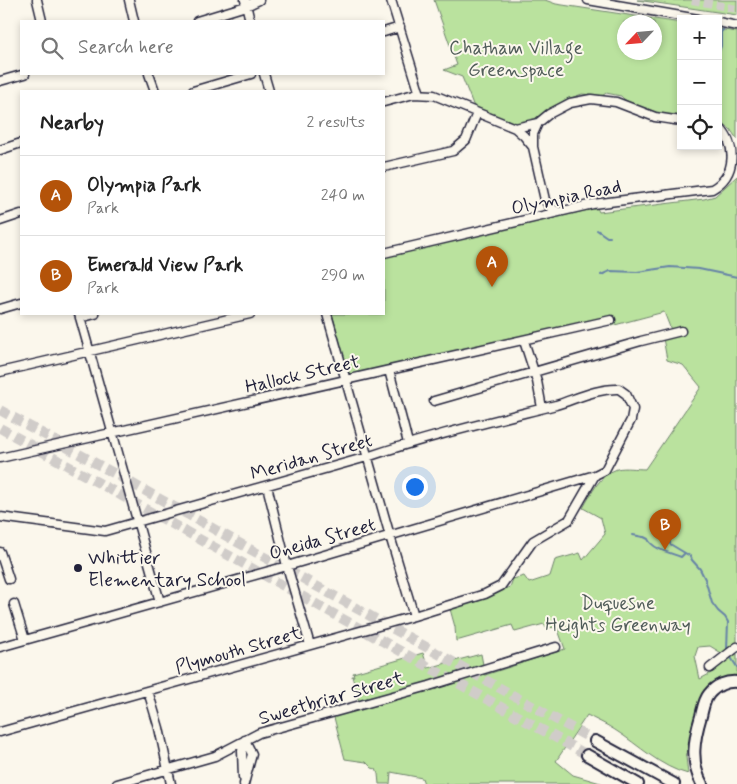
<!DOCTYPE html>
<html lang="en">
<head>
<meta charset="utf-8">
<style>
	:root { --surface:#fff; --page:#f2f2f2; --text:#222; --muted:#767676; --line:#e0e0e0; --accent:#b45309 }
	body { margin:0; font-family:Mynerve,sans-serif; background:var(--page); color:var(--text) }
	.controls { position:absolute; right:15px; top:15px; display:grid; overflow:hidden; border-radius:0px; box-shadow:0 2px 8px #0003 }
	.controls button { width:45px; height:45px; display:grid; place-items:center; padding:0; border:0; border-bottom:1px solid var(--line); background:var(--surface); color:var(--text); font:25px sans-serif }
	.compass { position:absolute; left:617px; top:15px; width:45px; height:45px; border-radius:50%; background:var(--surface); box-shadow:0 2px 8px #0003; rotate:244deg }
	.you { position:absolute; left:414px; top:486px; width:18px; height:18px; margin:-12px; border:4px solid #fff; border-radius:50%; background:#1a73e8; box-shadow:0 0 0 8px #1a73e833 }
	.badge { display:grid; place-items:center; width:32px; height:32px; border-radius:50%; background:var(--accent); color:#fff; font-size:16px; font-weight:700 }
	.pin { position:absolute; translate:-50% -41px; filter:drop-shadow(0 1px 2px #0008) }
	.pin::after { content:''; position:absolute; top:26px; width:18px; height:15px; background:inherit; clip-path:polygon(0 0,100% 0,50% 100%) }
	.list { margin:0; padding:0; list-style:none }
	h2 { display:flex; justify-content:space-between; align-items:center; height:65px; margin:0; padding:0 20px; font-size:21px }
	h2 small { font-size:16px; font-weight:400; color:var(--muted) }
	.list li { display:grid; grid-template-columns:32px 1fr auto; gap:15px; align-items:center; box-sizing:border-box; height:80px; padding:0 20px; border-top:1px solid var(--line) }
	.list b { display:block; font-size:19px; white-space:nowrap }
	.list p { margin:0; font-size:16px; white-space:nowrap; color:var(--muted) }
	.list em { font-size:16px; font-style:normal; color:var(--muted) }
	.icon { flex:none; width:28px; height:28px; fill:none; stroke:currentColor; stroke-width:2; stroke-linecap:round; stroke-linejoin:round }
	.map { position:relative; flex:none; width:737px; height:784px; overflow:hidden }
	.search { position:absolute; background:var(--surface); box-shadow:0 2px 8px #0003; left:20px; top:20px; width:365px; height:55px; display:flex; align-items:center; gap:12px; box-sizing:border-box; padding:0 18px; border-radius:0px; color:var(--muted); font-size:19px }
	.panel { position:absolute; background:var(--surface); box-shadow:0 2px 8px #0003; left:20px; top:90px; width:365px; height:225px; border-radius:0px }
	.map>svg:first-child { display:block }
	.green { fill:#bae29e; stroke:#6e826c; fill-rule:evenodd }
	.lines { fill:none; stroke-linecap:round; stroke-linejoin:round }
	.stream { stroke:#6683a7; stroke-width:2 }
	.minor-tunnel { stroke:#d0ccc9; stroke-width:8; stroke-dasharray:8 4; stroke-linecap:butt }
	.highway-tunnel { stroke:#d0ccc9; stroke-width:10; stroke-dasharray:10 5; stroke-linecap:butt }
	.minor-casing { stroke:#22223b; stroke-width:11 }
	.highway-casing { stroke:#22223b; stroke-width:14 }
	.minor { stroke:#fbf7ec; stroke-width:8 }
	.highway { stroke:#fbf7ec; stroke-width:10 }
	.poi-dot { fill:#22223b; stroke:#fbf7ec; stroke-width:2 }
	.labels { text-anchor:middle; stroke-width:4; stroke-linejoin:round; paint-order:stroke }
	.park-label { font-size:19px; fill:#505c59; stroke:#fbf7ec }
	.street-label { font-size:19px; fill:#22223b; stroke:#fbf7ec }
	.poi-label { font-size:19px; fill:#22223b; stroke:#fbf7ec; text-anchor:start }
</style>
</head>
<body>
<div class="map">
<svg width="737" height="784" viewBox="0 0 737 784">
	<rect width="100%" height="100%" fill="#fbf7ec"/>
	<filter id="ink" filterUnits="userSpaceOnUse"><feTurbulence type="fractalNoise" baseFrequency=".02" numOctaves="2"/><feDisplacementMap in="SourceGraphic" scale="10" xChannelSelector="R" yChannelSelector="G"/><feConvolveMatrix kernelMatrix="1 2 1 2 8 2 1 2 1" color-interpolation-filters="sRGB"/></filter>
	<g filter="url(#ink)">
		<path class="green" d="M434,0H545L556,4L681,23V118C667,116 628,106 621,96L606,93L602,96L582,94L563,101V103C555,108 546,115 537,119C516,130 493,115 474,107L462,77L444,70L457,65ZM624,22H654V52H624Z
			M637,0H737V15Z
			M718,29L737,32V139L730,129L718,121Z
			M737,176V643L723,654L710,646L698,647L695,656L700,679L713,672L734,654H737V676L719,678L710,684L702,695L686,757L688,774C660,767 639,745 615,730C606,724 596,720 587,715L556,761L573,775L604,784H424L422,778L391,772L390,784H379L378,774L376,769L372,768L366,762L345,759L332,710L359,702L352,676H354L353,673L423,653L428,668L481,654L485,675L565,649L557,627L546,628L544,624L515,632L512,625L456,641L455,627L450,609L510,587L513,579L524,576L529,583L550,576L555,560L580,553L583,560L605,534L601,518L583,508C592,493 599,475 617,469C625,467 637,469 645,469L701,387L683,365L667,360L663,338L673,335L664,312L611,326L608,318L349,375L332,314H384V257L597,208L599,212L704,199L715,196Z"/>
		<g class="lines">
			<path class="stream" d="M718,55L721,46V32L723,30
				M597,230L607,237H610
				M601,275L610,271L637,272L670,267L699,269L737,277
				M657,521C670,531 669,529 670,544L690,556L692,560L700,569L705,579L712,603L718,611L725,617L728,622L727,649
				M633,535L643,537
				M644,537L648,539C652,549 671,553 681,557L684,554
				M730,656L737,667"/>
			<path class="minor-tunnel" d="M692,0L737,9"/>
			<path class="highway-tunnel" d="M0,410L595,741
				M0,428L587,755"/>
			<defs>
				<path id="minor" d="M37,0L42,21
					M129,0L134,21
					M245,0L250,21
					M391,0L420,94
					M588,0L698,19
					M197,21L246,6L259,0
					M718,22L737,26
					M384,32L400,27
					M149,74L155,91
					M264,74L269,91
					M0,81L25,74
					M193,91L251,74
					M384,102L414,94L434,95L515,128L524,136L533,147L545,200L550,207L558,212
					M515,128L538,123L549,114L570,103L591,99L616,102L655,117L681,121
					M533,147V134L538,123
					M0,150L21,143
					M384,167L453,151L466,140L477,113
					M0,221L21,214
					M384,253L593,204L712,189C737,175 737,144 718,126
					M0,309L21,303
					M79,314L160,602
					M327,314L390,536L414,616
					M80,318L95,314
					M524,341L537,381L542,408
					M389,370L408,443
					M0,372L250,314
					M434,401L641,341L681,331
					M0,458L611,320
					M267,486L287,566L310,645
					M0,517L105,531L367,457C429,436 493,421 556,405C576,399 597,388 619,389L626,394L633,409L631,420L605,470L595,475L569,520L533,541L501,586L485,594L414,616L0,732
					M0,552L9,579
					M14,604L25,640
					M0,647L287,566L595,475
					M710,668L737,647
					M148,691L159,728L171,784
					M243,777L242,751L245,740
					M117,784L215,756L259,733L429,686L556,647
					M244,784L252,754L245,740"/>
				<path id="highway" d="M595,741L674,784
					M587,755L638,784
					M702,784C690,762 694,739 701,716C703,708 704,700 709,694C716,685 727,681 737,682"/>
			</defs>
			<use href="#minor" class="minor-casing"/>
			<use href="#highway" class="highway-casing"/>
			<use href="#minor" class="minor"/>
			<use href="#highway" class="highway"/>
		</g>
	</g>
	<circle class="poi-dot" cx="78" cy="568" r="5"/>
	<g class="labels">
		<g class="park-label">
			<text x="516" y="54">Chatham Village<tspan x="516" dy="22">Greenspace</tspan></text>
			<text x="618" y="609">Duquesne<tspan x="618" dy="22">Heights Greenway</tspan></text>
		</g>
		<g class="street-label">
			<text transform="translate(566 196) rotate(-12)" y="7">Olympia Road</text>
			<text transform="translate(302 373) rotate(-13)" y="7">Hallock Street</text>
			<text transform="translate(311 456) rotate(-16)" y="7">Meridan Street</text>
			<text transform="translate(322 538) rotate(-16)" y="7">Oneida Street</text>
			<text transform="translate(238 649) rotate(-16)" y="7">Plymouth Street</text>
			<text transform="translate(331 697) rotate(-16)" y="7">Sweetbriar Street</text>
		</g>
		<g class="poi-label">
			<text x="88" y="564">Whittier<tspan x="88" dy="22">Elementary School</tspan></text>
		</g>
	</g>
</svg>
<div class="controls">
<button>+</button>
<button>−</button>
<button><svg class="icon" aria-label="locate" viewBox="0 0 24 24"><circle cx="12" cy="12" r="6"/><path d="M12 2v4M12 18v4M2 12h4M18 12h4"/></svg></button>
</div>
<svg class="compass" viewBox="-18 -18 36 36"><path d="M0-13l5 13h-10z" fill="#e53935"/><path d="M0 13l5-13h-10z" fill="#767676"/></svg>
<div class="you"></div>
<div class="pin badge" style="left:492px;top:287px">A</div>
<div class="pin badge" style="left:665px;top:550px">B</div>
<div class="search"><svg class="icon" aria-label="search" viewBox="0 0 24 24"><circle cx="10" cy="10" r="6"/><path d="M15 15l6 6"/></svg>Search here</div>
<section class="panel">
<h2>Nearby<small>2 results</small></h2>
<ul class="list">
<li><span class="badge">A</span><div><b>Olympia Park</b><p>Park</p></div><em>240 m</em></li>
<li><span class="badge">B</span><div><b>Emerald View Park</b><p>Park</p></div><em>290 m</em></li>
</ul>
</section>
</div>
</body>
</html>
